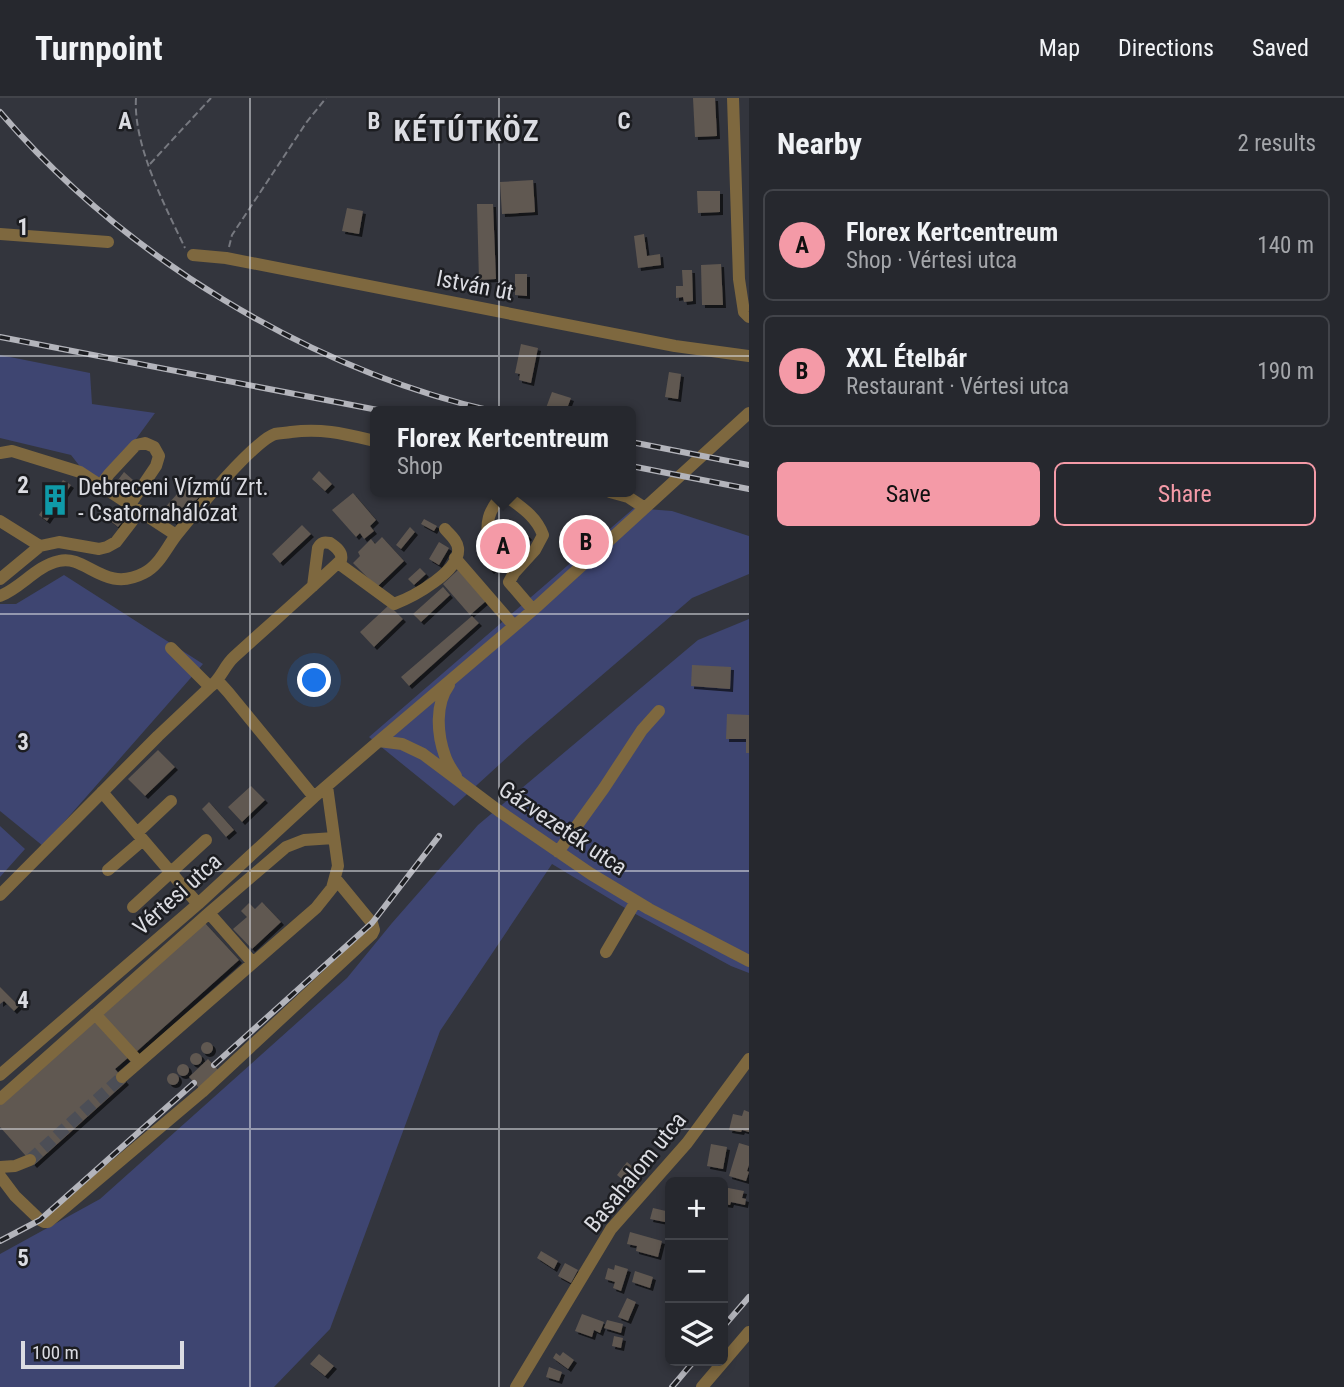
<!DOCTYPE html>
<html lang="en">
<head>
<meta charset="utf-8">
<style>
	:root { --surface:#26282e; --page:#32343a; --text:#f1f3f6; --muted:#a4a6aa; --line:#42444a; --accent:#f49aa7 }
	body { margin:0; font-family:"Roboto Condensed",sans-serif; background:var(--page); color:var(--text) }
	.controls { position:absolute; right:21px; bottom:21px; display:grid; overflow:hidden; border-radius:10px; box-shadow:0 4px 10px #0003 }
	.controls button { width:63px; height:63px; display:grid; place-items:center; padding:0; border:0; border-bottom:2px solid var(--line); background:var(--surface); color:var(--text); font:35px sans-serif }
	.scale { position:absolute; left:21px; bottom:18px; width:163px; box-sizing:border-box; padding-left:7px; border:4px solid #dbdce2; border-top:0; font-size:19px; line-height:24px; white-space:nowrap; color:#dbdce2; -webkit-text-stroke:5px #1c1d21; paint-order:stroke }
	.you { position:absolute; left:315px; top:583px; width:24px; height:24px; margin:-18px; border:5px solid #fff; border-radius:50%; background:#1a73e8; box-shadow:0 0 0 10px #1a73e833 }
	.badge { display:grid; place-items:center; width:46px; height:46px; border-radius:50%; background:var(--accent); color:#111; font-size:23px; font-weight:700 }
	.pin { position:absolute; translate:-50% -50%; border:4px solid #fff; box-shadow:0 2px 7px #0006 }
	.popup { position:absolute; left:370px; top:308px; width:266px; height:91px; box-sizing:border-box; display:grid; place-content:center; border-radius:10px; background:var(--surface); filter:drop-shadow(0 2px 5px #0005); font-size:23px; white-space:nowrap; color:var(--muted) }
	.popup b { font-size:26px; color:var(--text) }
	.popup::after { content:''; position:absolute; left:50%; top:100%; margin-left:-14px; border:14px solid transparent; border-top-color:var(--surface) }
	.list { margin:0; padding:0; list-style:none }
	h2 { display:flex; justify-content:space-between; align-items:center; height:91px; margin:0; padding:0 28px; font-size:30px }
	h2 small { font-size:23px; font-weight:400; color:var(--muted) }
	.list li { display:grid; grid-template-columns:46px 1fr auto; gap:21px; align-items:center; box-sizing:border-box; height:112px; margin:0 14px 14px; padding:0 14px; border:2px solid var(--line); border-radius:10px }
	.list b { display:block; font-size:26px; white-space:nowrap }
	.list p { margin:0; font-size:23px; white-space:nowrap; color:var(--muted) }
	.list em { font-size:23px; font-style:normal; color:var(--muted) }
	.actions { display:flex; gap:14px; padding:21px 28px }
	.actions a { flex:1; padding:16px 0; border:2px solid var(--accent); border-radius:10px; text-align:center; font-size:24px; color:var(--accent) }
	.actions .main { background:var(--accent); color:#111 }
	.icon { flex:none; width:38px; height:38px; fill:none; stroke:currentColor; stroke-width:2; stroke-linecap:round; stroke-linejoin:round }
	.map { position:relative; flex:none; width:749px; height:1289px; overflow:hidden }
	header { display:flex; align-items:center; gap:42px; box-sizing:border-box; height:98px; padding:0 35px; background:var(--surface); border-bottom:2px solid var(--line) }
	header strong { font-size:33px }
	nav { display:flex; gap:38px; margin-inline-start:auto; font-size:24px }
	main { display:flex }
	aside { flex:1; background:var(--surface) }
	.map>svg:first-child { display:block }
	.green { fill:#3e4571 }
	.building { fill:#605851; filter:url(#shadow) }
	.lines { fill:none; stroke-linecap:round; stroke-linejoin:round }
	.minor-tunnel { stroke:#4c4e56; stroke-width:12; stroke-dasharray:12 6; stroke-linecap:butt }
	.path { stroke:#777980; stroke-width:2; stroke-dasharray:7 3.5; stroke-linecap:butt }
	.minor { stroke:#7e683f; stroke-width:12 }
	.rail-casing { stroke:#b3b4bb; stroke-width:6 }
	.rail { stroke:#1c1d21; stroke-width:3.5; stroke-dasharray:10; stroke-linecap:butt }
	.grid { fill:none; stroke:#dbdce2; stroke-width:2; stroke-opacity:0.55 }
	.labels { text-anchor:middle; stroke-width:5; stroke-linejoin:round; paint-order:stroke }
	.street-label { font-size:23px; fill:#dbdce2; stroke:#1c1d21 }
	.poi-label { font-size:23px; fill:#dbdce2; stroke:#1c1d21; text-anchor:start }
	.district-label { font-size:30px; font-weight:bold; letter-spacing:2px; fill:#dbdce2; stroke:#1c1d21 }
	.grid-label { font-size:23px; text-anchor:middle; font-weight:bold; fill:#dbdce2; stroke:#1c1d21; stroke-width:5; stroke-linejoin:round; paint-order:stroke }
</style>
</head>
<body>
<header>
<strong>Turnpoint</strong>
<nav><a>Map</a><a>Directions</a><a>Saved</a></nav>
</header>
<main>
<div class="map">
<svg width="749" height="1289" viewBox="0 0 749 1289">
	<defs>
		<filter id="shadow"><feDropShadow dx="3" dy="3" stdDeviation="0" flood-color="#0009"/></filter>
	</defs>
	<rect width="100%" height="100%" fill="#33353d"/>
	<path class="green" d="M0,257L90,275L92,306L155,315L125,356L93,385L71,357L0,340Z
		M634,410L672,413L749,438V476L692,500L524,644L454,708L369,639Z
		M64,477L203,566L43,748L0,713V506H16Z
		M749,521V875L731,868L630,813L552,766L440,933L330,1231L274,1289H0V1156L100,1101L347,880L392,825L478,727L698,542Z
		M0,728L25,751L0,779Z"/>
	<path class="building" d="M693,0H715L717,38L695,39Z
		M533,82L535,114L502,116L500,84Z
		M697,93H720V114L698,115Z
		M477,106H493L496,181L479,182Z
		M347,110L363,113L359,136L342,133Z
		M644,136L647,158L660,156L661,167L638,170L634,138Z
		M721,166L723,207H702L701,167Z
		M682,172H692L693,203L684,204L683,199L676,200V188H683Z
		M515,176H527V198L515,197Z
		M521,246L538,250L531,285L519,282L520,276L515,275Z
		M669,274L681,276L678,301L665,299Z
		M552,294L571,300L566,313H556L546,310Z
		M319,373L332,386L325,393L312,381Z
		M124,374L133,382L124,393L115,386Z
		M63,382L71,387L47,423L39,417Z
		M185,387L199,399L175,425L162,413Z
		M353,395L376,422L370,428L374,433L364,441L360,435L356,439L332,412Z
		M107,412L122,424L118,429L103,417Z
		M424,421L437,428L434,433L421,426Z
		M515,423L529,439L491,473L477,457Z
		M302,427L311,436L280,465L272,456Z
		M410,429L415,434L401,451L396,447Z
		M591,434L596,439L581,454L576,448Z
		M382,439L404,463L377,489L353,465L360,458L358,454L371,441L375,446Z
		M439,444L449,450L439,467L429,461Z
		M420,470L426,476L414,487L408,481Z
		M458,472L486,503L470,517L443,486Z
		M443,489L450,497L421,524L413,516Z
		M389,507L403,521L374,549L360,534Z
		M472,518L479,525L409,588L401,579Z
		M692,567L731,569L730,591L691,588Z
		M727,616L749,617V655H746V641H726Z
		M158,652L175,669L145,698L128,681Z
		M251,688L265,702L242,724L228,709Z
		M209,704L234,732L226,739L202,711Z
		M262,804L281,824L252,851L233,831L247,819L241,813L249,805L255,811Z
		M204,824L239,862L135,955L101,917Z
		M0,889L19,908L14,913L4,903L0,906Z
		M96,920L130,958L115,971L126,984L34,1067L0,1029V1007Z
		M201 950a6 6 0 1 1 12 0a6 6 0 1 1-12 0Z
		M190 961a6 6 0 1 1 12 0a6 6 0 1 1-12 0Z
		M208,961L219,973L200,991L189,979Z
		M177 972a6 6 0 1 1 12 0a6 6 0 1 1-12 0Z
		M167 981a6 6 0 1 1 12 0a6 6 0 1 1-12 0Z
		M744,1012L749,1014V1034L742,1032L741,1034L729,1032L733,1016L742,1018Z
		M739,1045L749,1048V1067L747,1073L749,1074L746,1083L729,1078Z
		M711,1046L727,1049L723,1071L707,1068Z
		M627,1064L640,1075L629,1087L617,1077Z
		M723,1089L744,1093L742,1100L746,1101L745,1107L731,1104L730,1107L723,1106Z
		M653,1110L670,1114V1125L650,1121Z
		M630,1134L662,1143L658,1159L636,1153L637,1148L627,1146Z
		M541,1153L558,1163L554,1171L537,1160Z
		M565,1165L578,1172L571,1185L558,1178Z
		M615,1167L628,1171L621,1193L613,1190L615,1184L605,1181L608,1170L614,1172Z
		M635,1173L653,1179L650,1190L632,1184Z
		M627,1200L636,1204L628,1223L618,1219Z
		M582,1216L604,1224L600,1235L594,1232L592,1239L575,1233Z
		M607,1222L623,1226L621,1235L604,1230Z
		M614,1238L623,1240L621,1250L612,1248Z
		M563,1254L574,1262L568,1271L553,1260L556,1255L560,1258Z
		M319,1256L334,1268L325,1278L310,1266Z
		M549,1269L562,1274L559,1283L546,1279Z"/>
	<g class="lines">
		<path class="minor-tunnel" d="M30,1062L122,979"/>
		<path class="path" d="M136,0C133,47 165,108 185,150
			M150,66L211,0
			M229,149L232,137L306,25L326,0"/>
		<path class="minor" d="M733,0L739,181L744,214L749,219
			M0,136L108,144
			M193,157L226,160L675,248L749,258
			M0,355L12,353L80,374L176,437
			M101,387L109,376L136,347L145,345L154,349L159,358L156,368L129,408
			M610,394L628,399L645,410
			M0,423L40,448
			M488,439C486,424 489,414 498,402L509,400C524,411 537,420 543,437L535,452L514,475L509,484L533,512
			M455,460L514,528
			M338,465L394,506C413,499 461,473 458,450C457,442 450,437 445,431
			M0,481L40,448L59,444L99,451L107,449L116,444L139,414
			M0,498C21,490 36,468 59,463C86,456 104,496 144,475C160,467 167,448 178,435C195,414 254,343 275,336C280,335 286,335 291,334C323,330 345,336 375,343
			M171,550L210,589
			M218,583L228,594L314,699
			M449,587C435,606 437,636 445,658C447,665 452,672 456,678
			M379,643L402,646L423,656L499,713L591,776L649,811L749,863
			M102,694L198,806
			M137,735L171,703
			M558,754L604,690L642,632L659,613
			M108,772L143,742
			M0,797L158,638L210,589C221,581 224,568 234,559C269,527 306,495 341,462C343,454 336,449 330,445C324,444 321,444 318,450L313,488
			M133,809L206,742
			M209,815L253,865
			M606,854L636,803
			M95,916L139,964
			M0,977L198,806L314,699L379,643L533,512L749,315
			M122,979L316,810L332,790L338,768L327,688
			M0,1001L209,815L286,749L304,742L334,740
			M0,1069L15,1068L30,1062
			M0,1078L15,1098L40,1122L44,1124H48L202,994L372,836L374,832L372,825L335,780
			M516,1289L611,1131L687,1045L749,961
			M702,1289L749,1234"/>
		<defs>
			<path id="rail" d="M0,14C123,158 309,271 492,313
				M0,239L383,313
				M631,344L749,367
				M631,368L749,391
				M214,967L372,825L439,738
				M0,1143L40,1122L194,985
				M723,1229L749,1199
				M672,1289L694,1263"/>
		</defs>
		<use href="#rail" class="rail-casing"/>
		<use href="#rail" class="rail"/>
	</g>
	<path class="grid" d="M250,0V1289M499,0V1289M0,258H749M0,516H749M0,773H749M0,1031H749"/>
	<defs>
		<symbol id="building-bare" viewBox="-9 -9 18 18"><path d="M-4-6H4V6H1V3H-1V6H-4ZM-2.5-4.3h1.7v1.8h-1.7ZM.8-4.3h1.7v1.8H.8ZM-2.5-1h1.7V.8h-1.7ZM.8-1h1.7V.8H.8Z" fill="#0f9aa8" stroke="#1c1d21" stroke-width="2.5" paint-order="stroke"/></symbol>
	</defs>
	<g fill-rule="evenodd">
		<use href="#building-bare" x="33" y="380" width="44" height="44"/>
	</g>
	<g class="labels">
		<g class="street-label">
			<text transform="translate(475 187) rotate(11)" y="8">István út</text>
			<text transform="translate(563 730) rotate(34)" y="8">Gázvezeték utca</text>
			<text transform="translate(177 796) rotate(-42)" y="8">Vértesi utca</text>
			<text transform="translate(635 1074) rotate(-51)" y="8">Basahalom utca</text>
		</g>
		<g class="poi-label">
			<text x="78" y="397">Debreceni Vízmű Zrt.<tspan x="78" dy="26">- Csatornahálózat</tspan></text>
		</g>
		<g class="district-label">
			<text x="467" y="43">KÉTÚTKÖZ</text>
		</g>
	</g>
	<g class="grid-label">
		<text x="125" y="31">A</text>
		<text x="374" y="31">B</text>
		<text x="624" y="31">C</text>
		<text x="23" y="137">1</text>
		<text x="23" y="395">2</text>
		<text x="23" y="652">3</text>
		<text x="23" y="910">4</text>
		<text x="23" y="1168">5</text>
	</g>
</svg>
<div class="controls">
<button>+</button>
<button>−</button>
<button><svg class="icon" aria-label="layers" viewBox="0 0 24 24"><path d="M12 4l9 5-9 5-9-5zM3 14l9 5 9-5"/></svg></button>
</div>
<div class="scale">100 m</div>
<div class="you"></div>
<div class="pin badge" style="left:503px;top:448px">A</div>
<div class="popup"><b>Florex Kertcentreum</b>Shop</div>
<div class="pin badge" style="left:586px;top:444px">B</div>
</div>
<aside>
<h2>Nearby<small>2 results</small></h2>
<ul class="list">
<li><span class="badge">A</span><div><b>Florex Kertcentreum</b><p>Shop · Vértesi utca</p></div><em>140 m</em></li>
<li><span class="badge">B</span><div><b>XXL Ételbár</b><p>Restaurant · Vértesi utca</p></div><em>190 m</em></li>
</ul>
<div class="actions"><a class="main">Save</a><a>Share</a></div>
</aside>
</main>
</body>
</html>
